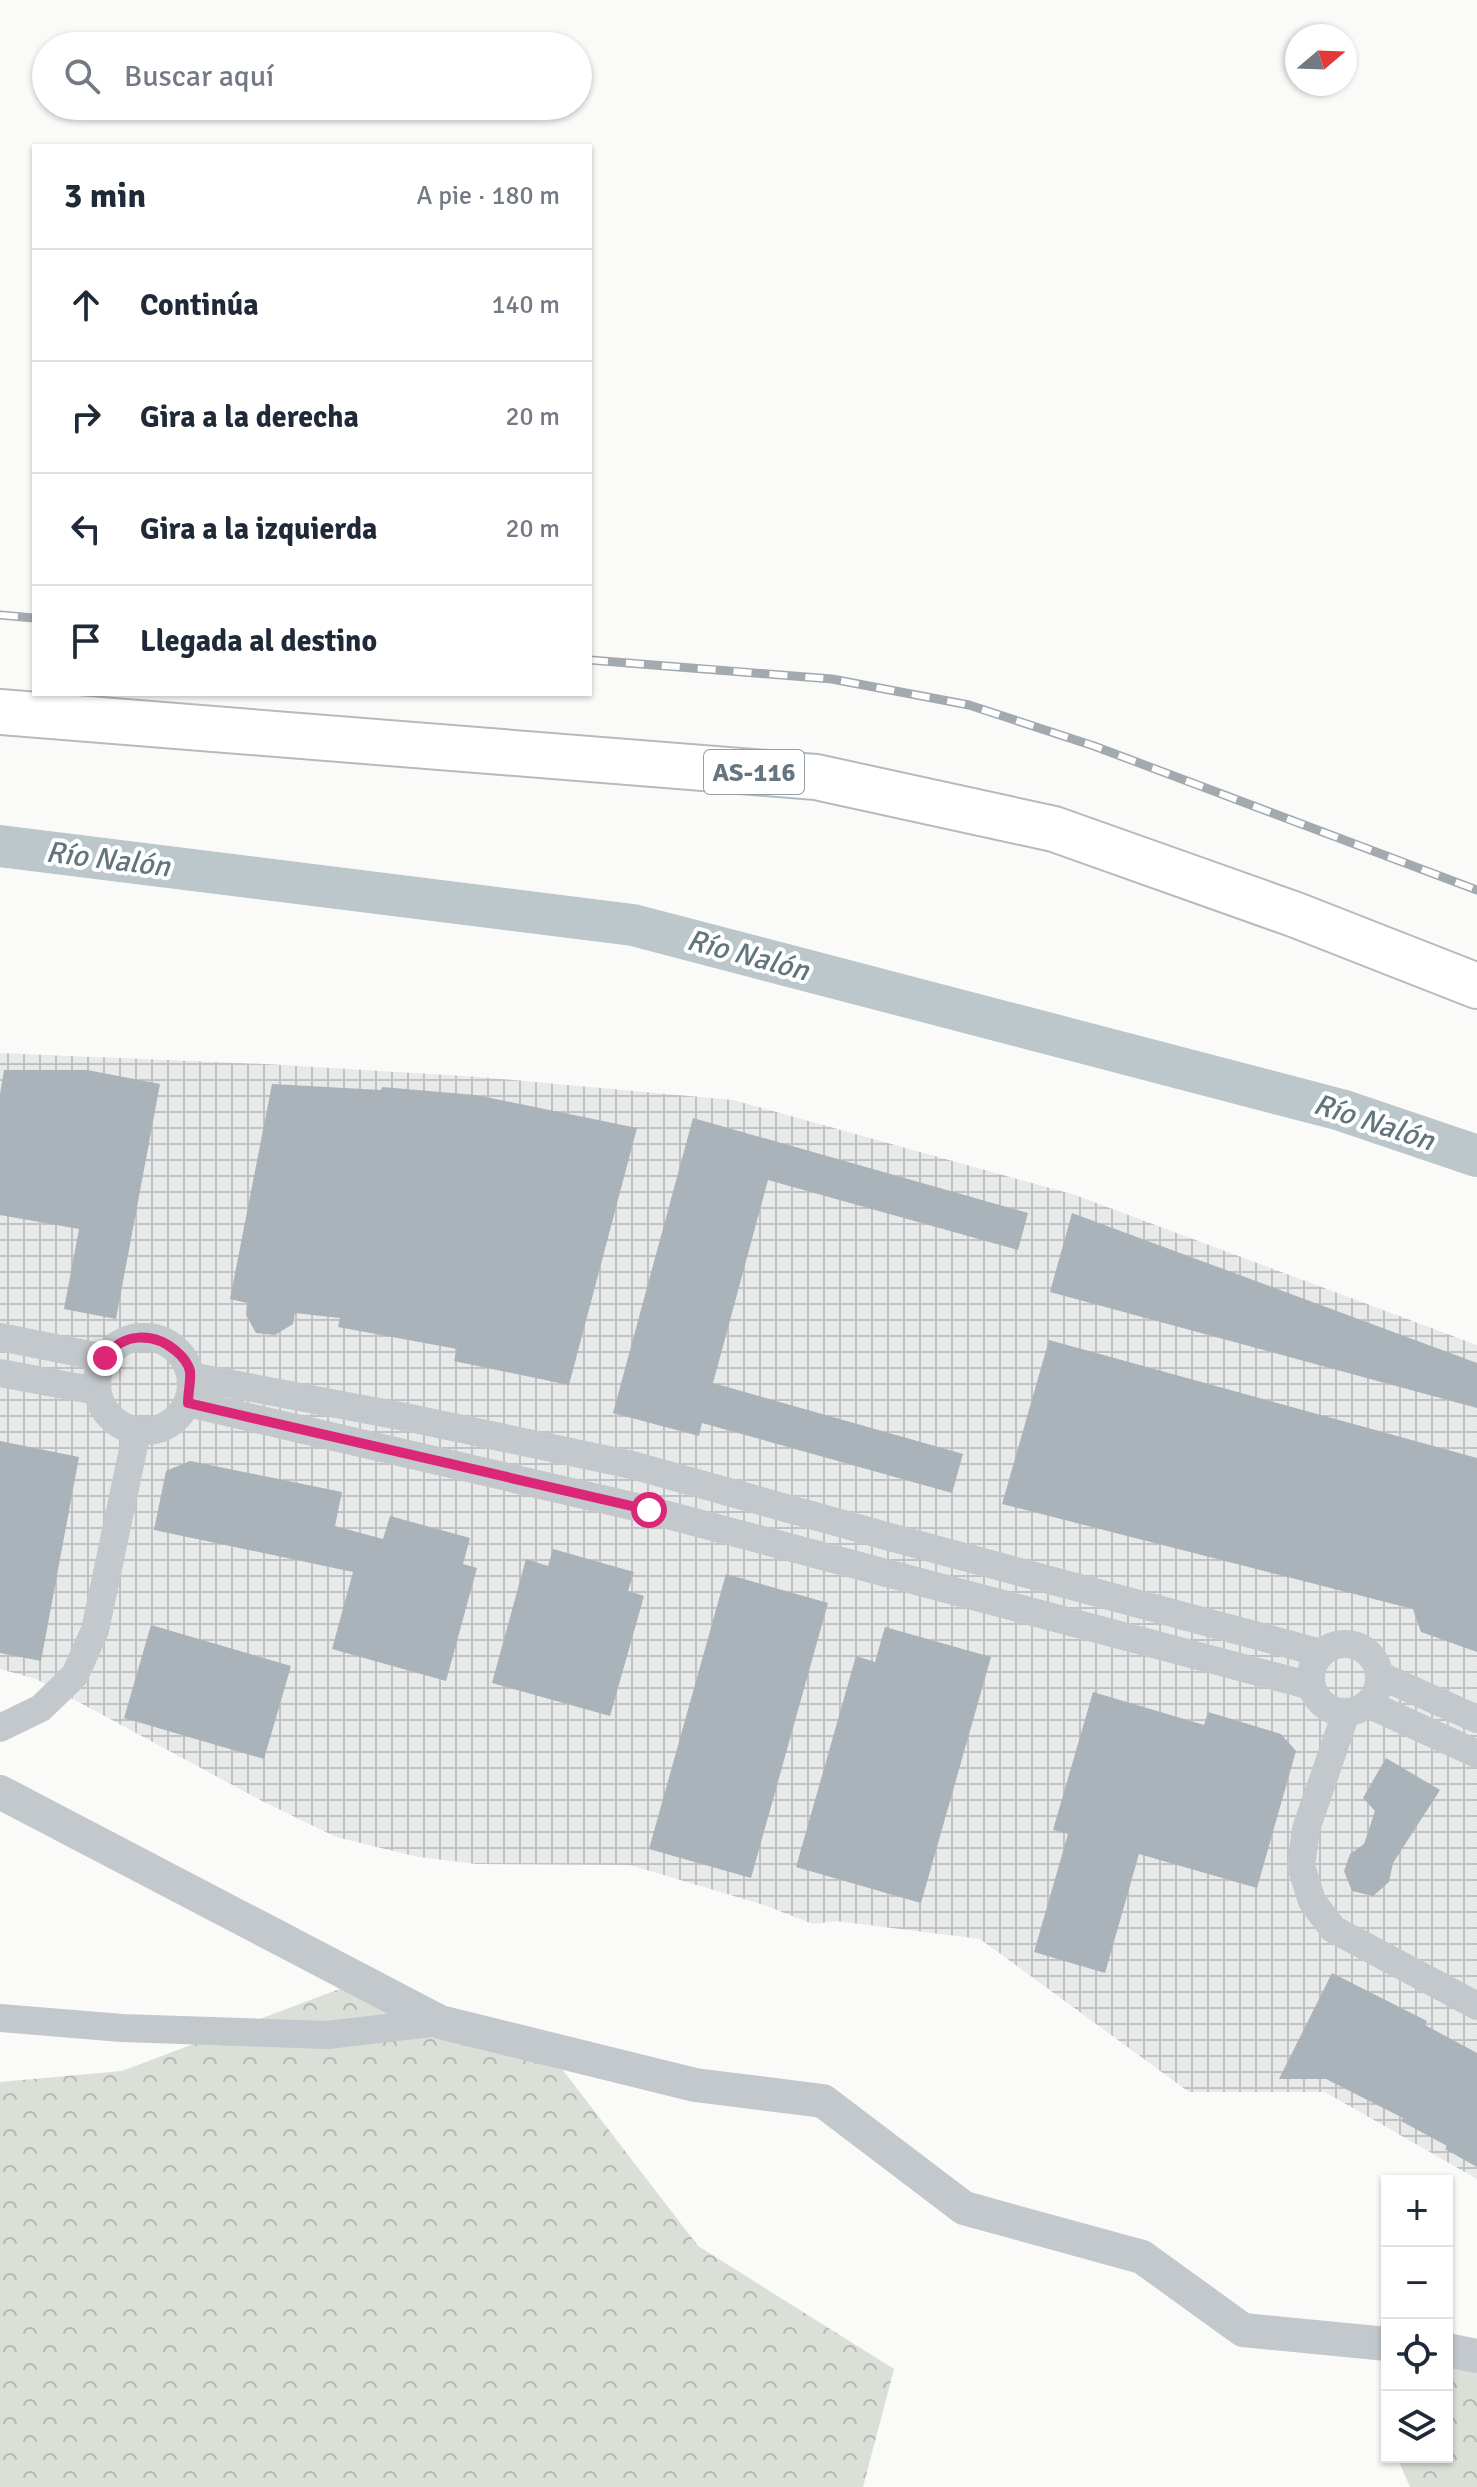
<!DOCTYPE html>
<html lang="es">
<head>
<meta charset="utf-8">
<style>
	:root { --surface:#fff; --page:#f6f6f7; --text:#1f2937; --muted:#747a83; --line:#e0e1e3 }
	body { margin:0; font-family:Signika,sans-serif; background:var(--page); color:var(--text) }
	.controls { position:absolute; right:24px; bottom:24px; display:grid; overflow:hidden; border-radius:0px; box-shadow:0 2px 6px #0004 }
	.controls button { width:72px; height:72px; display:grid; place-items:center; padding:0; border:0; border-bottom:2px solid var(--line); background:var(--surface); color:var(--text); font:40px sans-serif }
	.compass { position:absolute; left:1285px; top:24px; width:72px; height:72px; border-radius:50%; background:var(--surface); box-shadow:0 2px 6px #0004; rotate:71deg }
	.stop { position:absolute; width:24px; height:24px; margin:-18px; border:6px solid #db2777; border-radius:50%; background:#fff }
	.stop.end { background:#db2777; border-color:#fff; box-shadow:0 2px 8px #0008 }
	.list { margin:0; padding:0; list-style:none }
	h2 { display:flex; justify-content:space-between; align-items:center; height:104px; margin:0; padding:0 32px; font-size:34px }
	h2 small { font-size:26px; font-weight:400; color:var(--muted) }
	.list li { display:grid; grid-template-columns:52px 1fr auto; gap:24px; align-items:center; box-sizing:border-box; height:112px; padding:0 32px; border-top:2px solid var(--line) }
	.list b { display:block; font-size:30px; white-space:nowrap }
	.list em { font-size:26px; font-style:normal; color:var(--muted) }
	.icon { flex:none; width:44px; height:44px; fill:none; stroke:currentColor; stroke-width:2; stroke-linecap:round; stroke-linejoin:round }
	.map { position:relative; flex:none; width:1477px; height:2487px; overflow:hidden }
	.search { position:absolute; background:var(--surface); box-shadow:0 2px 6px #0004; left:32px; top:32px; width:560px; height:88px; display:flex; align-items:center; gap:20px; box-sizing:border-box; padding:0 28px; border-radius:44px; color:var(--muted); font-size:30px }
	.panel { position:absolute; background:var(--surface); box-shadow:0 2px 6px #0004; left:32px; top:144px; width:560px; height:552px; border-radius:0px }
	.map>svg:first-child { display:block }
	.industrial { fill:url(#industrial-grid) }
	.forest { fill:url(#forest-crowns) }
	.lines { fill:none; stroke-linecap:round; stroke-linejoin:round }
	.river { stroke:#bbc7cb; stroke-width:42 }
	.building { fill:#aab3b9 }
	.primary-casing { stroke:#b5babe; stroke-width:48 }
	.minor { stroke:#c3c8cc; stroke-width:28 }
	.tertiary { stroke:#c3c8cc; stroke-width:34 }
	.primary { stroke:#fff; stroke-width:44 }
	.rail-casing { stroke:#a2aab0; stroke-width:9 }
	.rail { stroke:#fff; stroke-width:6; stroke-dasharray:18; stroke-linecap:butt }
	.route { stroke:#db2777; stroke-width:10 }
	.labels { text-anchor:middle; stroke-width:8; stroke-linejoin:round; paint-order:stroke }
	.shield { fill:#fff; stroke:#939fa8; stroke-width:2 }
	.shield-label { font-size:26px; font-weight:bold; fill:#657683 }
	.water-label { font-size:30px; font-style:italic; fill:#60757c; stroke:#fff }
</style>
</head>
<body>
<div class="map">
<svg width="1477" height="2487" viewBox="0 0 1477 2487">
	<defs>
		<pattern id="industrial-grid" width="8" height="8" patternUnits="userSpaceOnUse" patternTransform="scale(2)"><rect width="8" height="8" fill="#e8e9e9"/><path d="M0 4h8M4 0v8" fill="none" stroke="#c0c1c2"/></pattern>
		<pattern id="forest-crowns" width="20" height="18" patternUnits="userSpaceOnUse" patternTransform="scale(2)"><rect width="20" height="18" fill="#dadfd7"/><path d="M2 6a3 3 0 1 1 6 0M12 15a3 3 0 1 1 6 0" fill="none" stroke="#b4b9b4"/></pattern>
	</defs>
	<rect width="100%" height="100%" fill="#fafaf8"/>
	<path class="industrial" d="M0,1053L265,1064L480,1077L733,1100L1075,1195L1477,1345V2179L1325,2092H1189L980,1939L836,1921L813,1924L764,1905L630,1865L477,1864L418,1857L336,1837L262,1801L36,1679L0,1669Z"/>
	<path class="forest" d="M374,1976L552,2056L698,2246L894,2369L863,2487H0V2082L122,2071Z
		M1477,2345V2487H1410L1397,2457H1447V2372Z"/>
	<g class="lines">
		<path class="river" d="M0,846L633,925L1341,1110L1477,1156"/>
	</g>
	<path class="building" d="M4,1070H87L160,1084L116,1319L64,1309L79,1229L0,1215V1094Z
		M272,1084L381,1090L382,1087L476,1095L637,1128L569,1385L454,1361L457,1349L338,1327L340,1318L295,1313L293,1324L275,1335L256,1333L246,1315L247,1303L230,1299Z
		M693,1118L1028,1213L1018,1250L768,1180L713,1383L963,1454L952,1493L702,1423L699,1436L613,1413Z
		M1072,1213L1477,1363V1408L1050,1292Z
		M1049,1340L1477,1458V1652L1421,1632L1413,1609L1002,1504Z
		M0,1441L79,1457L41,1661L0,1653Z
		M190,1461L342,1492L335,1526L383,1539L390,1516L470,1538L463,1564L477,1568L446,1681L332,1649L353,1572L154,1530L166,1471Z
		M553,1549L634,1572L628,1591L644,1596L610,1716L492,1683L526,1559L548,1566Z
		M726,1574L828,1603L751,1878L649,1849Z
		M151,1625L291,1666L264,1759L124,1718Z
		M885,1627L991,1657L921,1903L796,1867L856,1656L875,1662Z
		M1093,1692L1204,1725L1208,1712L1281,1734L1296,1751L1257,1888L1139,1854L1105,1973L1034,1952L1068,1834L1053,1830Z
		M1386,1758L1440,1790L1393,1863L1389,1882L1373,1896L1352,1891L1344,1871L1350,1854L1364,1844L1375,1811L1363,1798Z
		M1332,1973L1427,2021L1425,2025L1477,2053V2167L1445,2149L1447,2146L1401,2121L1403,2118L1326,2079H1279Z"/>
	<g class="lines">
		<defs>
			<path id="primary" d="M0,712L816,777L1054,829L1296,915L1477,986"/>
		</defs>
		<use href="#primary" class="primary-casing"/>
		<path class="minor" d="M0,1337L105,1358
			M97 1384a47 47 0 1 1 94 0a47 47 0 1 1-94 0Z
			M0,1373L97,1391
			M190,1376L410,1418L632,1465L886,1536L1321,1653
			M188,1403L649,1510L1311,1686
			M1311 1678a34 34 0 1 1 68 0a34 34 0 1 1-68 0Z
			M1379,1675L1477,1719
			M1368,1704L1477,1754
			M1346,1713L1306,1829L1301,1866L1312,1901L1333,1929L1477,2006
			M0,1728L41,1708L75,1675L95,1630L137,1431
			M0,2018L122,2028L327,2035L440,2022"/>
		<path class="tertiary" d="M0,1792L440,2022L695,2085L823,2101L964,2208L1142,2257L1243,2330L1387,2344
			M1447,2350L1477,2356"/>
		<use href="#primary" class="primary"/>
		<defs>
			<path id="rail" d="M0,615L34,618
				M590,660L832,679L969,705L1094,746L1477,890"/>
		</defs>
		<use href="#rail" class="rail-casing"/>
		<use href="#rail" class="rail"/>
	</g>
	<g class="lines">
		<path class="route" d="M105,1358C122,1332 154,1332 176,1351C182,1356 188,1363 190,1371C191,1381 188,1393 188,1403L649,1510"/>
	</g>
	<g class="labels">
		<rect class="shield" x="704" y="750" width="100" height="44" rx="6"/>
		<g class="shield-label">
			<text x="754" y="781">AS-116</text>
		</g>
		<g class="water-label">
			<text transform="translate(108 859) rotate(7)" y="10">Río Nalón</text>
			<text transform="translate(748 955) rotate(15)" y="10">Río Nalón</text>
			<text transform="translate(1374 1122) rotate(18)" y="10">Río Nalón</text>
		</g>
	</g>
</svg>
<div class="controls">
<button>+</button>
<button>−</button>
<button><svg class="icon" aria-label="locate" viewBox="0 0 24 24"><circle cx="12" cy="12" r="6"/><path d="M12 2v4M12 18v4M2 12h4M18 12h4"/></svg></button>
<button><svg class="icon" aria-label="layers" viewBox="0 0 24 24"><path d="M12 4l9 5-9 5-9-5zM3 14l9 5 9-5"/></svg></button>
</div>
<svg class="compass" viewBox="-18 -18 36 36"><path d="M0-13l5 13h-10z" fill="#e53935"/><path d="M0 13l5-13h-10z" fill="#747a83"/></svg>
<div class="stop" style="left:649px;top:1510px"></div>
<div class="stop end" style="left:105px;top:1358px"></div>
<div class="search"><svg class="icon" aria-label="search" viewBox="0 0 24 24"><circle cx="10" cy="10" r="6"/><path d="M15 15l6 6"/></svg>Buscar aquí</div>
<section class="panel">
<h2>3 min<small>A pie · 180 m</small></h2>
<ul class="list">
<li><svg class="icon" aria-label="ahead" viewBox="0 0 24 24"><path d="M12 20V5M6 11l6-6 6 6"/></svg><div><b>Continúa</b></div><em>140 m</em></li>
<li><svg class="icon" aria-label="right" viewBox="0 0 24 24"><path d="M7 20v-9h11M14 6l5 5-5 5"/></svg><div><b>Gira a la derecha</b></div><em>20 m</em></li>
<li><svg class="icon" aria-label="left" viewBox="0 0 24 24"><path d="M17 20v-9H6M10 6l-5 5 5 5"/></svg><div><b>Gira a la izquierda</b></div><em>20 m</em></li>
<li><svg class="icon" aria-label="arrive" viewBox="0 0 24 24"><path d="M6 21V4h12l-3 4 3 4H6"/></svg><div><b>Llegada al destino</b></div></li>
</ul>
</section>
</div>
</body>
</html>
